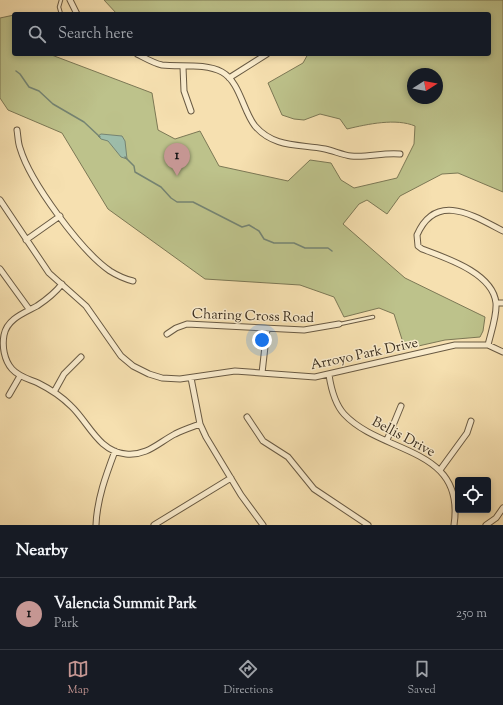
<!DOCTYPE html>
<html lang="en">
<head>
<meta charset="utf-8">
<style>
	:root { --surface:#171b24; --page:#242831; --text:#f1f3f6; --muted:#9ea1a6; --line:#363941; --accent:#c59692 }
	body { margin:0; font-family:"Sorts Mill Goudy",serif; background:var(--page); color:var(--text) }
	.controls { position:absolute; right:12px; bottom:12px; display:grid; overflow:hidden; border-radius:4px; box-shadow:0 2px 6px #0003 }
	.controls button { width:36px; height:36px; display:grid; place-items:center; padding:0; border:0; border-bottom:1px solid var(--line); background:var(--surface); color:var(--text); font:20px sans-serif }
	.compass { position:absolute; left:407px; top:68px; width:36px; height:36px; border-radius:50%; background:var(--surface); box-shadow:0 2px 6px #0003; rotate:79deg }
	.you { position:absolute; left:262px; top:340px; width:14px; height:14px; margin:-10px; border:3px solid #fff; border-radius:50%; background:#1a73e8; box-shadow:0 0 0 6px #1a73e833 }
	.badge { display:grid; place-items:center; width:26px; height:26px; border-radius:50%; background:var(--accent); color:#111; font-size:13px; font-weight:700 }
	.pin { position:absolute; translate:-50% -33px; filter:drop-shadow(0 1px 2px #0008) }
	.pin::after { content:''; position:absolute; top:21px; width:14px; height:12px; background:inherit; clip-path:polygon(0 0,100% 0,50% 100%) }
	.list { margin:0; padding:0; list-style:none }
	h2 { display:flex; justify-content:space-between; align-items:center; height:52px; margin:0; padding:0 16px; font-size:17px }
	h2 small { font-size:13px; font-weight:400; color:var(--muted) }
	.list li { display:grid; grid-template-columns:26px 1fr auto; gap:12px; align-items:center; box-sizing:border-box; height:72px; padding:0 16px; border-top:1px solid var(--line) }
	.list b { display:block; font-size:15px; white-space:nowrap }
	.list p { margin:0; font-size:13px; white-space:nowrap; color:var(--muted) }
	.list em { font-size:13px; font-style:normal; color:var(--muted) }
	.icon { flex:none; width:22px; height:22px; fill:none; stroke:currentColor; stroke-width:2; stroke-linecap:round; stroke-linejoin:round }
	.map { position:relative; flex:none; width:503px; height:525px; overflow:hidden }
	.search { position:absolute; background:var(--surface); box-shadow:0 2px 6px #0003; left:12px; right:12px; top:12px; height:44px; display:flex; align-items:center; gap:10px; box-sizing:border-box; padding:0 14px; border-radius:4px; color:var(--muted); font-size:15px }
	.sheet { height:124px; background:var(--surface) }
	nav { display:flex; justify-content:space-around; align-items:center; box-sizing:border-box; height:56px; border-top:1px solid var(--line); background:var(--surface); font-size:11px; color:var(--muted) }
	nav a { display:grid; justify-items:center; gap:2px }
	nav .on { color:var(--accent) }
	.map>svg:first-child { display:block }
	.green { fill:#bdc28b; stroke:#7c7855; fill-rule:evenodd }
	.water { fill:#9dbdab; stroke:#758473 }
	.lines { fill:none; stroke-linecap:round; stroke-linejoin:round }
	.stream { stroke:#758473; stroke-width:1.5 }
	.service-casing { stroke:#695a43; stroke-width:4.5 }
	.minor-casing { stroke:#695a43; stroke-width:7 }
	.service { stroke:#f9ebcc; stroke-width:2.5 }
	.minor { stroke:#f9ebcc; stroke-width:5 }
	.labels { text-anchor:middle; stroke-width:3; stroke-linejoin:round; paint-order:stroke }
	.street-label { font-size:14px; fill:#3a2e1f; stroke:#f9ebcc }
</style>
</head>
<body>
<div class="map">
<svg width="503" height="525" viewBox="0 0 503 525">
	<rect width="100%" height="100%" fill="#f6e0b0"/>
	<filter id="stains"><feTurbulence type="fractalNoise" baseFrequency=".005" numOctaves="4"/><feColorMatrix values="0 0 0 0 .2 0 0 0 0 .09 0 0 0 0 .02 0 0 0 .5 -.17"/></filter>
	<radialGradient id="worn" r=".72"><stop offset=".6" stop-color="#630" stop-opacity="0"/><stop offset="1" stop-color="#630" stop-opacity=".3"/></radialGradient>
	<path class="green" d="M104,0H503V192L458,173L442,174L400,196L387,214L367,200L359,204L343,224L405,278L485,317L483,331L480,337L445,340L405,349L394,314L379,308L344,317L334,297L300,285L205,279L108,209L62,133L8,110L0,98V18L14,15V54H49L152,93L158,130L175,139L200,131L219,166L288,181L310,160L331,163L341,180L354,188L397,178L414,144L415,126C396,118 368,124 347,129L340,119L320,114L304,120L294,119L282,115L268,83L303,63L308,54H489V14H117ZM413,74H437V98H413Z"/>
	<path class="water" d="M101,134L122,136L125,141L127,159L121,157L108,141L101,139L98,136Z"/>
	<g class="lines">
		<path class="stream" d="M16,71L20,74L29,87L39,91L53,104L84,122L100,137
			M125,157L134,166L135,172L161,187L171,198L177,202H193L242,227L249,225L259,231L264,239L274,243H294L305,248H328L332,251"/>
		<defs>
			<path id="service" d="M61,14L59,7L61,0
				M340,324L373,317"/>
			<path id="minor" d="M70,0L77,14
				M137,54C145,58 153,63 162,65C180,67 205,63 222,72C240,82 243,111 255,126C274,148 299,144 325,149C334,151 343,155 351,156C367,158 384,152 400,154
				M183,67L184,91L191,111
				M229,78L267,54
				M17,130C18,136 18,143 20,148C30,182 81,251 110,271C118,276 125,279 133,281
				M0,200L49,273L86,306L121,356L133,366L149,374L162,378L180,379L235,371L315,377L455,345H488L503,352
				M26,240L60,216
				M0,269L29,309
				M62,284C55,293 46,300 37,306C24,313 7,319 4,335C2,346 4,360 12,369C19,377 29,379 38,383C50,389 62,397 71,406C89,423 98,451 126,454C147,456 158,443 175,434C183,430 192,427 200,424
				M496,303H503
				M167,334L176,328L187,324L304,330L339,324
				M488,345C491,332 497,316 496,303C493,273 446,258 422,249L418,246L417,235C436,191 474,216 503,231
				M262,373L267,329
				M329,375C331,388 335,404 344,414C382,455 466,446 454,525
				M191,378L200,424L206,437L241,495L263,525
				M54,392L64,374L81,357
				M9,395L20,376
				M247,417L263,441L288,457L314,489L368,525
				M387,440L401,406
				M440,470L467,433L471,421
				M96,525C97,499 106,475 115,451
				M154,525L231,478
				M486,525L496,518L503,508"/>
		</defs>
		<use href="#service" class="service-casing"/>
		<use href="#minor" class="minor-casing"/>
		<use href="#service" class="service"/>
		<use href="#minor" class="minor"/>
	</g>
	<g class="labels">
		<g class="street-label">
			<text transform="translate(253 315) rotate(2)" y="5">Charing Cross Road</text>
			<text transform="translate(364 353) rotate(-12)" y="5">Arroyo Park Drive</text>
			<text transform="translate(404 436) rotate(28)" y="5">Bellis Drive</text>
		</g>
	</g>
	<rect width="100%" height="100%" filter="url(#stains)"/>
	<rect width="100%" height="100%" fill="url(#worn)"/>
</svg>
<div class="controls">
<button><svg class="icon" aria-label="locate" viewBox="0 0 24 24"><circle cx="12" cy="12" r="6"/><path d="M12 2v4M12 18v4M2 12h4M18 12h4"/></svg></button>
</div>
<svg class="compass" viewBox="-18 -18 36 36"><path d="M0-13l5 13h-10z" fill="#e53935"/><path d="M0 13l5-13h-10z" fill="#9ea1a6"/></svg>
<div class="you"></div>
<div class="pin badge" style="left:177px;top:176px">1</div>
<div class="search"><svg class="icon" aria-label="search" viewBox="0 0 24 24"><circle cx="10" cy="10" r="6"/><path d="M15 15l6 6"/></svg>Search here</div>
</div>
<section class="sheet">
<h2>Nearby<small></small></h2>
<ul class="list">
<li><span class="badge">1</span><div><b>Valencia Summit Park</b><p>Park</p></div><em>250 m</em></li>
</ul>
</section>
<nav>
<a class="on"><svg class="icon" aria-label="map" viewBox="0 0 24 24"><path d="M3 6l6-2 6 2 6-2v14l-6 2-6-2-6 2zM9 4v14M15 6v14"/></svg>Map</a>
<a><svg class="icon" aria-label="directions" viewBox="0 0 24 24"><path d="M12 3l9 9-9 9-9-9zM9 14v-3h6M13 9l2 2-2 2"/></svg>Directions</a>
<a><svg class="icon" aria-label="saved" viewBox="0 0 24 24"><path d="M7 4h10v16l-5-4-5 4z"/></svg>Saved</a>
</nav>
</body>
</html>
